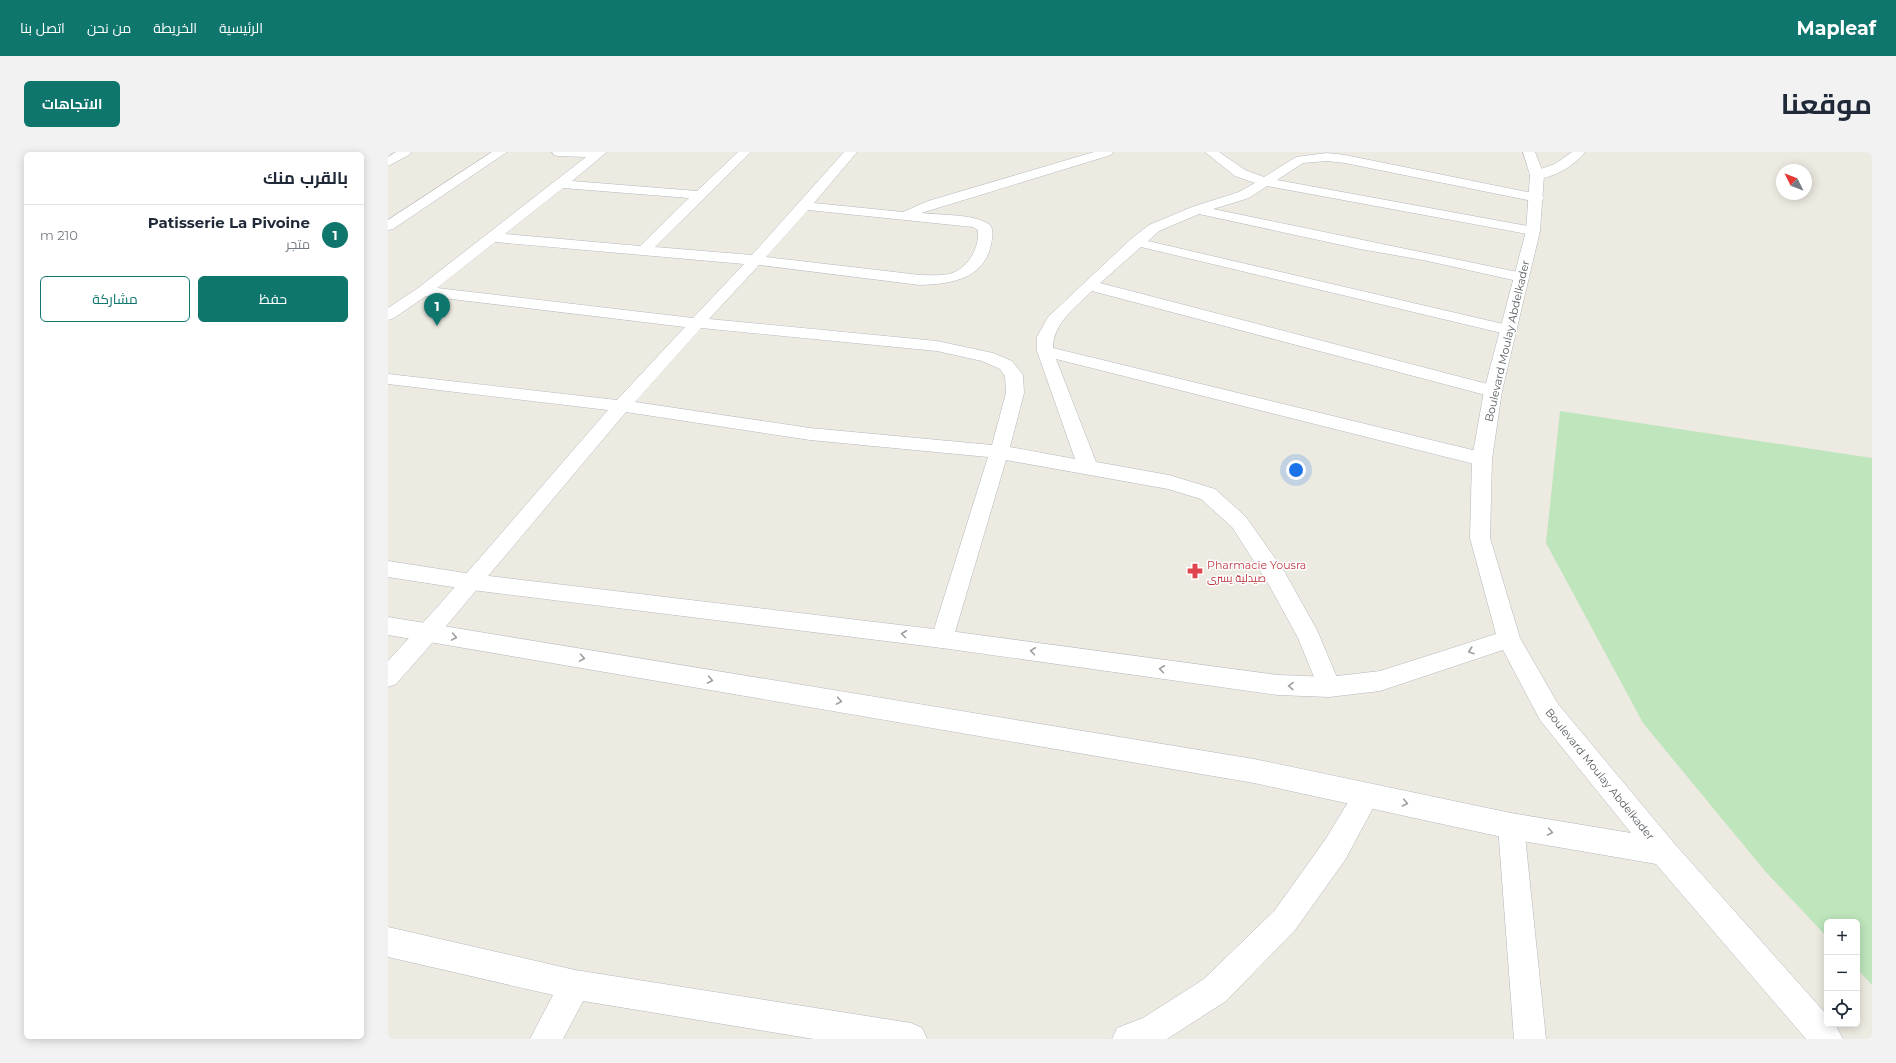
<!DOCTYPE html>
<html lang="ar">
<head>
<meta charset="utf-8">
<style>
	:root { --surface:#fff; --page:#f2f2f3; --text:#1f2937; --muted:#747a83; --line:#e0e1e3; --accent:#0f766e }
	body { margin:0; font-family:Montserrat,Cairo,sans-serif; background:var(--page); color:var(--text); direction:rtl }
	.controls { position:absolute; right:12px; bottom:12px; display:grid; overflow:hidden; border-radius:6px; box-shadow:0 2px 10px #0003 }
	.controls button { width:36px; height:36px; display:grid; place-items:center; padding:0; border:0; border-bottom:1px solid var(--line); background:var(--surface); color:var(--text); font:20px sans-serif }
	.compass { position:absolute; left:1388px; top:12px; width:36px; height:36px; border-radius:50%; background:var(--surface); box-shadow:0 2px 10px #0003; rotate:312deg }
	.you { position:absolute; left:908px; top:318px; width:14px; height:14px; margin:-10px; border:3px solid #fff; border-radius:50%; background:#1a73e8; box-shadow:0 0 0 6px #1a73e833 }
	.badge { display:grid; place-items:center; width:26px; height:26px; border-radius:50%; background:var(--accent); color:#fff; font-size:13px; font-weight:700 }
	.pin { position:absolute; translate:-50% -33px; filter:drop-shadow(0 1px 2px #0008) }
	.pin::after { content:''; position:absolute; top:21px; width:14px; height:12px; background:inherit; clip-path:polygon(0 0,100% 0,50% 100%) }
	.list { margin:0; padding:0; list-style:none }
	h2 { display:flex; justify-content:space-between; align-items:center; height:52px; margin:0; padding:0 16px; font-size:17px }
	h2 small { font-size:13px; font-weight:400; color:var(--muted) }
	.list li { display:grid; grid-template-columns:26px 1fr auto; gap:12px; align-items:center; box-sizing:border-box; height:60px; padding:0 16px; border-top:1px solid var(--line) }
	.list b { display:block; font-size:15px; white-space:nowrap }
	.list p { margin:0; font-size:13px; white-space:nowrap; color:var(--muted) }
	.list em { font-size:13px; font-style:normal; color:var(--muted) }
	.actions { display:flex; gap:8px; padding:12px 16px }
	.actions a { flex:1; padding:9px 0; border:1px solid var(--accent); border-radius:6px; text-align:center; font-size:14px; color:var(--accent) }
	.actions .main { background:var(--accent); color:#fff }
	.icon { flex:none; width:22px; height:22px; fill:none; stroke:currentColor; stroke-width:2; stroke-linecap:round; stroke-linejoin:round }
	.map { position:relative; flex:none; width:1484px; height:887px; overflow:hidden; direction:ltr; border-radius:6px }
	header { display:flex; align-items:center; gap:24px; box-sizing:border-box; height:56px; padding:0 20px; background:var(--accent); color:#fff }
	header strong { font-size:19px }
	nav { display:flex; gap:22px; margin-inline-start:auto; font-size:14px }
	.intro { display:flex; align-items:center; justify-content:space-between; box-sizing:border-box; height:96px; padding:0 24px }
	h1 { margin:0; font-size:28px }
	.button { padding:10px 18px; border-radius:6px; background:var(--accent); color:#fff; font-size:14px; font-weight:700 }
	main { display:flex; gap:24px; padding:0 24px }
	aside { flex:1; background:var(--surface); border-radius:6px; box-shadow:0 2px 10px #0003 }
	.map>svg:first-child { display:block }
	.green { fill:#bee5bc }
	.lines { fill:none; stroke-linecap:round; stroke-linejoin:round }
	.minor-casing { stroke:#b4b7bc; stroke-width:1 }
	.tertiary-casing { stroke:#b4b7bc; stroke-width:1 }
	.minor { fill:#fff; fill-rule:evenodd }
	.tertiary { fill:#fff; fill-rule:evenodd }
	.oneway { stroke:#9b9ea1 }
	.labels { text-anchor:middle; stroke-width:3; stroke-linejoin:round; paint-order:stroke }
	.street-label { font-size:11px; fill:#595e62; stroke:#fff }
	.health-label { font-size:11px; fill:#be3a42; stroke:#fff; text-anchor:start }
</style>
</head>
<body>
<header>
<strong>Mapleaf</strong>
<nav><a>الرئيسية</a><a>الخريطة</a><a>من نحن</a><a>اتصل بنا</a></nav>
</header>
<div class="intro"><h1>موقعنا</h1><a class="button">الاتجاهات</a></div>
<main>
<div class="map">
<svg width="1484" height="887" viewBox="0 0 1484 887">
	<rect width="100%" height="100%" fill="#edeae1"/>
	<path class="green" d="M1172,259L1484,306V833L1469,817V770H1439V785L1377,719L1255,571L1158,391Z"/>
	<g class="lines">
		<defs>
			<path id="minor" d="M8,0H23L21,3L0,14V5Z
				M104,0H119L5,77L0,78V68Z
				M164,0H219L184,29L309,39L350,0H363L267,95L364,103L456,0H469L426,51L515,60L540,49L706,0H725L723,3L533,61C551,63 584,62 599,71C605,74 605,81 604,87C599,127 564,132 532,133L371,113L321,167L549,189L605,201L624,209L635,223L636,241L622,295L687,307L649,199V185L660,165L743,87L761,73L804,55L851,40L867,31L847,24L817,0H831L857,18L876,25L908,5L939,1L957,3L1149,42L1154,43L1156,46L1154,49L1149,50L957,11L939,9L915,11L889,28L1145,75L1150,76L1152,79L1150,82L1145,83L879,34L861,46L825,57L1139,122L1142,125L1139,128L1134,130L1035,108L972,97L811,62L771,79L760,89L1128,175L1130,178L1128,181L1122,183L753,95L712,131L1111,235L1114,239L1111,243L1105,245L704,139C688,155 665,171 665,196L1101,302L1104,307L1101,312L1094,314L668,207L708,310L781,323L827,337L858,365L896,419L929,478L953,535L949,542L941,545L933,542L910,486L880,431L844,375L813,347L780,337L618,308L565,487L562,494L554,496L546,494L543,487L600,305L422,288L238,260L38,498L8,532L0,535V509L52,452L220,258L0,232V222L229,248L297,175L38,144L6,166L0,168V156L30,136L198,5L170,4L166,3ZM175,36L301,46L252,94L117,82ZM420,58L585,75L590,78C592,96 579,118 561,122C551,124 541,123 532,123L378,105ZM107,90L356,112L305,166L49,136ZM313,176L549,199L594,209L612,217L617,224L618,241L604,293L422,276L247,250Z
				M1184,0H1197C1188,13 1160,30 1144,26L1142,23L1144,20L1167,12Z
				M979,631L988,634L992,643L957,708L907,778L838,849L779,887H724L729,876L755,866L816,827L887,758L937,688L970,634Z
				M1123,661L1133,665L1136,674L1158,887H1126L1110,674L1113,665Z
				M0,775L187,818L523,871L534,876L539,887H426L195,849L175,887H142L165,843L0,805Z"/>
			<path id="tertiary" d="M1135,0H1147L1156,23L1152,79L1114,239L1104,307L1102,386L1132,486L1170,552L1285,690L1439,863V872H1447L1455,887H1418L1268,712L1123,687L866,631L0,483V465L866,607L1123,661L1243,681L1152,568L1115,498L992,539L941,545L890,543L554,496L84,438L0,425V409L84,422L554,478L890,523L941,525L992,519L1108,482L1082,386L1084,307L1096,239L1138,79L1142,23Z"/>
		</defs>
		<use href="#minor" class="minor-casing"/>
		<use href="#tertiary" class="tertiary-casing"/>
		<use href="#minor" class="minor"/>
		<use href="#tertiary" class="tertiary"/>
	</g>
	<defs><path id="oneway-chevron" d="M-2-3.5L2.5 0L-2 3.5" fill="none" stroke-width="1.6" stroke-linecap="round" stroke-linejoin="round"/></defs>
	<g class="oneway">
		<use href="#oneway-chevron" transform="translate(516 482) rotate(-173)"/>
		<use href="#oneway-chevron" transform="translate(66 485) rotate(10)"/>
		<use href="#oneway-chevron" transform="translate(645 499) rotate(-172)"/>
		<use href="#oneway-chevron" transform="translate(1083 499) rotate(162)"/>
		<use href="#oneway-chevron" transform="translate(194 506) rotate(10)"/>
		<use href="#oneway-chevron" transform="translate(774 517) rotate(-172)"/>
		<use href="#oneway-chevron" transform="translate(322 528) rotate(10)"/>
		<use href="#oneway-chevron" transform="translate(903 534) rotate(-178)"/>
		<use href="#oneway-chevron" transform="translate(451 549) rotate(10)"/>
		<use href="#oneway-chevron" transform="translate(1017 651) rotate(12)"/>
		<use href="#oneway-chevron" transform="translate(1162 680) rotate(10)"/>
	</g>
	<defs>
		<symbol id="pharmacy-bare" viewBox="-9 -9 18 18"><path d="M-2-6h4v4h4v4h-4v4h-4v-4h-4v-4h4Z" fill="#e0444e" stroke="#fff" stroke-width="2.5" paint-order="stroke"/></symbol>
	</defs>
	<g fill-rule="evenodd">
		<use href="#pharmacy-bare" x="796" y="408" width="22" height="22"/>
	</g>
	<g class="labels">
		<g class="street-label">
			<text transform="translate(1119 189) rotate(-77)" y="4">Boulevard Moulay Abdelkader</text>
			<text transform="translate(1212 622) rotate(51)" y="4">Boulevard Moulay Abdelkader</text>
		</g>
		<g class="health-label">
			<text x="819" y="417">Pharmacie Yousra<tspan x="819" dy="13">صيدلية يسرى</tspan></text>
		</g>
	</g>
</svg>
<div class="controls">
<button>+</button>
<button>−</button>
<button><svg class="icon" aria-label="locate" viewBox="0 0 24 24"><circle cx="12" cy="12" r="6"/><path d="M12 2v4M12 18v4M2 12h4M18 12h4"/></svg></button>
</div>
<svg class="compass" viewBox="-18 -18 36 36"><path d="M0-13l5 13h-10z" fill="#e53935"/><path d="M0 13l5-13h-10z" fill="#747a83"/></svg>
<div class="you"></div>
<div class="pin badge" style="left:49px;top:174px">1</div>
</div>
<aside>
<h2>بالقرب منك<small></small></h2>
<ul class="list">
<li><span class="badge">1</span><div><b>Patisserie La Pivoine</b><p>متجر</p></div><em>210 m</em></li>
</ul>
<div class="actions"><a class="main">حفظ</a><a>مشاركة</a></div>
</aside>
</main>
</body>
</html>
